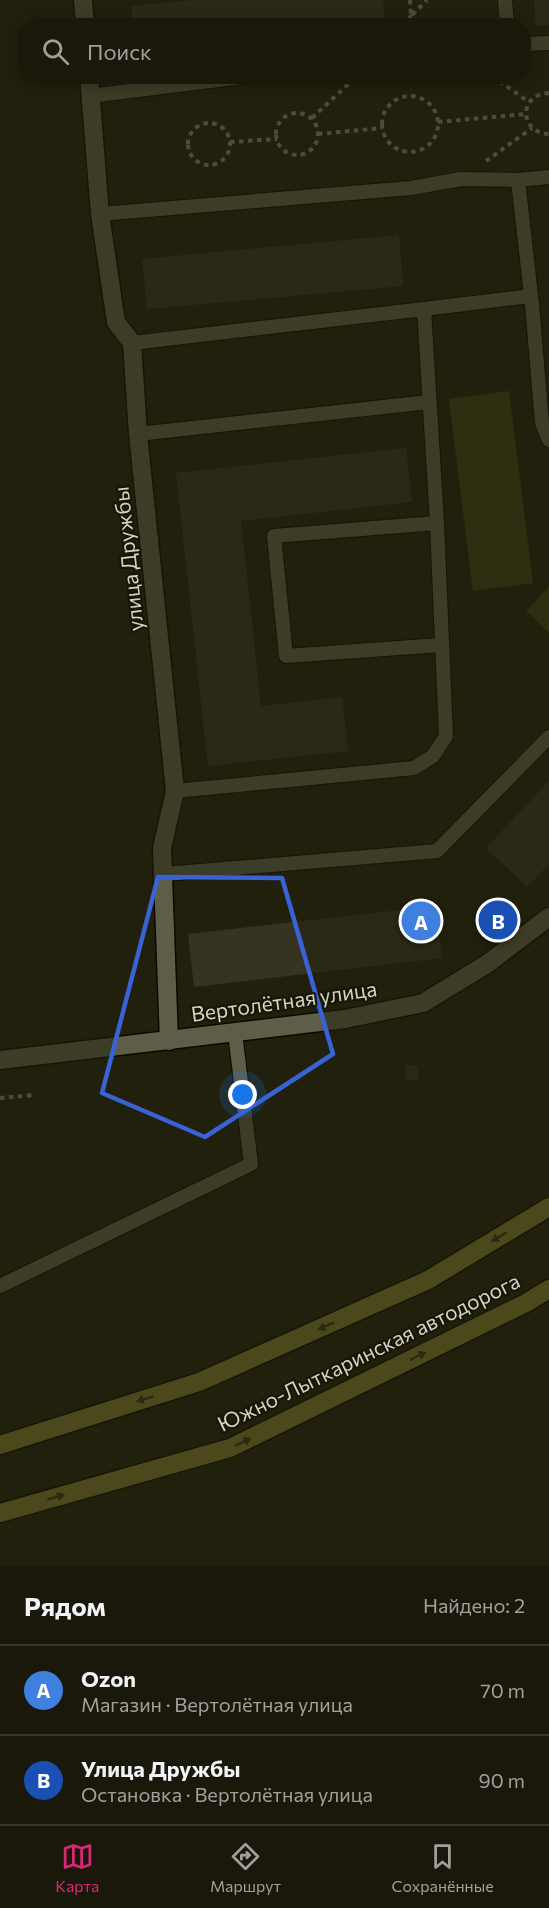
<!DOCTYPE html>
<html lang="ru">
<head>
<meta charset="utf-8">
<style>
	:root { --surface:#19180a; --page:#222113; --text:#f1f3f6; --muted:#9fa09c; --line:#37372b; --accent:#db2777 }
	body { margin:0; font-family:Commissioner,sans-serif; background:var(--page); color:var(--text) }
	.you { position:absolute; left:243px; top:1095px; width:21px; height:21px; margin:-15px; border:4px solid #fff; border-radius:50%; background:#1a73e8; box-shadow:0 0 0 9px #1a73e833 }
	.badge { display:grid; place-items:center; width:39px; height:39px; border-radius:50%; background:var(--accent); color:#fff; font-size:20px; font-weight:700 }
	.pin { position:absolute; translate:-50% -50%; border:3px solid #fff; box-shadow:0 2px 6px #0006 }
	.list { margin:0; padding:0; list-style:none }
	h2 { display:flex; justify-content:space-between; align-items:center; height:78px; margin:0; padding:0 24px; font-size:26px }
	h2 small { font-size:20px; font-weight:400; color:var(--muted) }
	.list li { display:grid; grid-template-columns:39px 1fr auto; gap:18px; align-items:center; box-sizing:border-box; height:90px; padding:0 24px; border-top:2px solid var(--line) }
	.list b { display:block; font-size:22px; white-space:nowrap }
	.list p { margin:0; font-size:20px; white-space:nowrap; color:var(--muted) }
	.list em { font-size:20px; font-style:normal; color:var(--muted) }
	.icon { flex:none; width:33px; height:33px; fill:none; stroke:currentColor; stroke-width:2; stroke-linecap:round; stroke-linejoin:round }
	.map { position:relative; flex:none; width:549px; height:1566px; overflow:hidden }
	.search { position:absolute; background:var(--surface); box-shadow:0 3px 15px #0003; left:18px; right:18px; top:18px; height:66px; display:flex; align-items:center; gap:15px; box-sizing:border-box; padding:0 21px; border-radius:24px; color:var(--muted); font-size:22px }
	.sheet { height:258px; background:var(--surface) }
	nav { display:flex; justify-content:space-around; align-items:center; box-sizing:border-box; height:84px; border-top:2px solid var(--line); background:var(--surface); font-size:16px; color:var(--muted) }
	nav a { display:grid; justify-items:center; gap:3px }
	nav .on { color:var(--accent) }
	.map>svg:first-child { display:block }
	.green { fill:#423e14 }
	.building { fill:#353420 }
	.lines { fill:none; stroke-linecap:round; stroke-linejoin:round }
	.lane-casing { stroke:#0b0900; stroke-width:16 }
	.street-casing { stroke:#0b0900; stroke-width:21 }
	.secondary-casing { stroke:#0b0900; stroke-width:21 }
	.primary-casing { stroke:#0b0900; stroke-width:21 }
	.path { stroke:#828272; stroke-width:4; stroke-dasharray:4.5 4.5; stroke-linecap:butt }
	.lane { stroke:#5e5d48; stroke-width:14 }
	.street { stroke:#5e5d48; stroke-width:18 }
	.secondary { stroke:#5e5d48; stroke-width:18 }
	.primary { stroke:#7f792e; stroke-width:18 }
	.oneway { fill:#3c3913 }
	.marked { fill:none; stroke:#3862d5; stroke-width:4.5; stroke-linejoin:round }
	.labels { text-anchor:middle; stroke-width:4.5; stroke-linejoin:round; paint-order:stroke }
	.street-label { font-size:21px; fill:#d3d3c7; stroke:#181604 }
</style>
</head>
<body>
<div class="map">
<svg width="549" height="1566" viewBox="0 0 549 1566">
	<rect width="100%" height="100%" fill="#21200d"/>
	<path class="green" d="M509,391L533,583L473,591L449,399Z
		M549,587V633L526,611Z"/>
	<path class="building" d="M194,0H383L385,26H133L131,6Z
		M534,0H549V25L536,26Z
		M399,235L403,286L147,309L142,259Z
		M406,448L412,502L241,521L261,706L342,697L348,751L208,766L176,473Z
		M549,781V864L527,887L486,848Z
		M436,906L442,958L194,987L188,934Z
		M406,1065L418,1066V1080L405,1079Z"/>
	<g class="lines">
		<defs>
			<path id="lane" d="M505,0L507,26
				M524,44L549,43
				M90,96L250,76
				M549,177L518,180L532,304L542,423L549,440
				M100,214L411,188L461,179L518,180
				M424,309L531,296
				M132,343L424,309L437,523L446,736L433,756L414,768L175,791
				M138,434L429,402
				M437,523L274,536L286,656L441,645
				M164,874L437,851L549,737
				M0,1286L251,1164L235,1033"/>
			<path id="street" d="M83,0L85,26
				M89,76L100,214L116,322L132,343L138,434L175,791L162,848L169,1041"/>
			<path id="secondary" d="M0,1060L345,1019L423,1003L487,964L549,917"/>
			<path id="primary" d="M0,1445L199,1382L428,1280L549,1207
				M0,1513L230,1448L526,1303L549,1289"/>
		</defs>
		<use href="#lane" class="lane-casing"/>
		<use href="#street" class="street-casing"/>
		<use href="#secondary" class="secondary-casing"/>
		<use href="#primary" class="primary-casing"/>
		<path class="path" d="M410,0L411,16L427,0
			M404,26L411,16L423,26
			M492,76L529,102
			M549,93C518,94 519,133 549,134
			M382 124a28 28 0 1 1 56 0a28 28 0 1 1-56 0Z
			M276 134a21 21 0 1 1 42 0a21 21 0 1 1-42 0Z
			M312,118L357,76
			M438,122L526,114
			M188 144a21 21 0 1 1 42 0a21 21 0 1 1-42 0Z
			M318,134L382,128
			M230,142L277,139
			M486,161L532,128
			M0,1098L35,1095"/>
		<use href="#lane" class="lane"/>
		<use href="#street" class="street"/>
		<use href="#secondary" class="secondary"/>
		<use href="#primary" class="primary"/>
	</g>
	<defs><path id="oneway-solid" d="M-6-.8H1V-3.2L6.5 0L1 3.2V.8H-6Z" transform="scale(1.5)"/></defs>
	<g class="oneway">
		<use href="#oneway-solid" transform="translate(499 1237) rotate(149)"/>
		<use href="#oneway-solid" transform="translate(326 1326) rotate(156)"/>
		<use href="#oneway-solid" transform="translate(418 1356) rotate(-26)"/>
		<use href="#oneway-solid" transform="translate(145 1399) rotate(163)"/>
		<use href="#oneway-solid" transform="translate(243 1442) rotate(-26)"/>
		<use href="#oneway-solid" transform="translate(56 1497) rotate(-16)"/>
	</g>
	<path d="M0 0H549V1566H0ZM158,877L282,878L333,1054L205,1137L102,1093Z" fill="#21200d" fill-opacity=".55" fill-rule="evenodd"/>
	<path class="marked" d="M158,877L282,878L333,1054L205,1137L102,1093Z"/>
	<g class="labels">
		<g class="street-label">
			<text transform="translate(129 559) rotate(-96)" y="7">улица Дружбы</text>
			<text transform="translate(284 1002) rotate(-8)" y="7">Вертолётная улица</text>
			<text transform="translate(369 1353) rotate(-26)" y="7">Южно-Лыткаринская автодорога</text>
		</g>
	</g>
</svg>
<div class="you"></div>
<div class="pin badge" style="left:421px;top:921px;background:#3f7fe0">A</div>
<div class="pin badge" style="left:498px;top:920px;background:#1a4fb4">B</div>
<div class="search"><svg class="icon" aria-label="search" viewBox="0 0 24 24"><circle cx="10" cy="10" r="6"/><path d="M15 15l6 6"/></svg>Поиск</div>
</div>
<section class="sheet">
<h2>Рядом<small>Найдено: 2</small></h2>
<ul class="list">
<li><span class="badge" style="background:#3f7fe0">A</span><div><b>Ozon</b><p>Магазин · Вертолётная улица</p></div><em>70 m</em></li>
<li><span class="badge" style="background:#1a4fb4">B</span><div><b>Улица Дружбы</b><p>Остановка · Вертолётная улица</p></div><em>90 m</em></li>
</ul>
</section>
<nav>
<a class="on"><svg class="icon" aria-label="map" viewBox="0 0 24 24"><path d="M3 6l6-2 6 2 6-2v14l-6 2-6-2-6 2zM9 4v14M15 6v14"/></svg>Карта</a>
<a><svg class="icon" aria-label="directions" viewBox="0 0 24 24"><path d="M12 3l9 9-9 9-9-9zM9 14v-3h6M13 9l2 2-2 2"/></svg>Маршрут</a>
<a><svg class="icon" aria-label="saved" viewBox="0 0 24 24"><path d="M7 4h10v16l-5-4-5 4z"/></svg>Сохранённые</a>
</nav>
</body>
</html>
